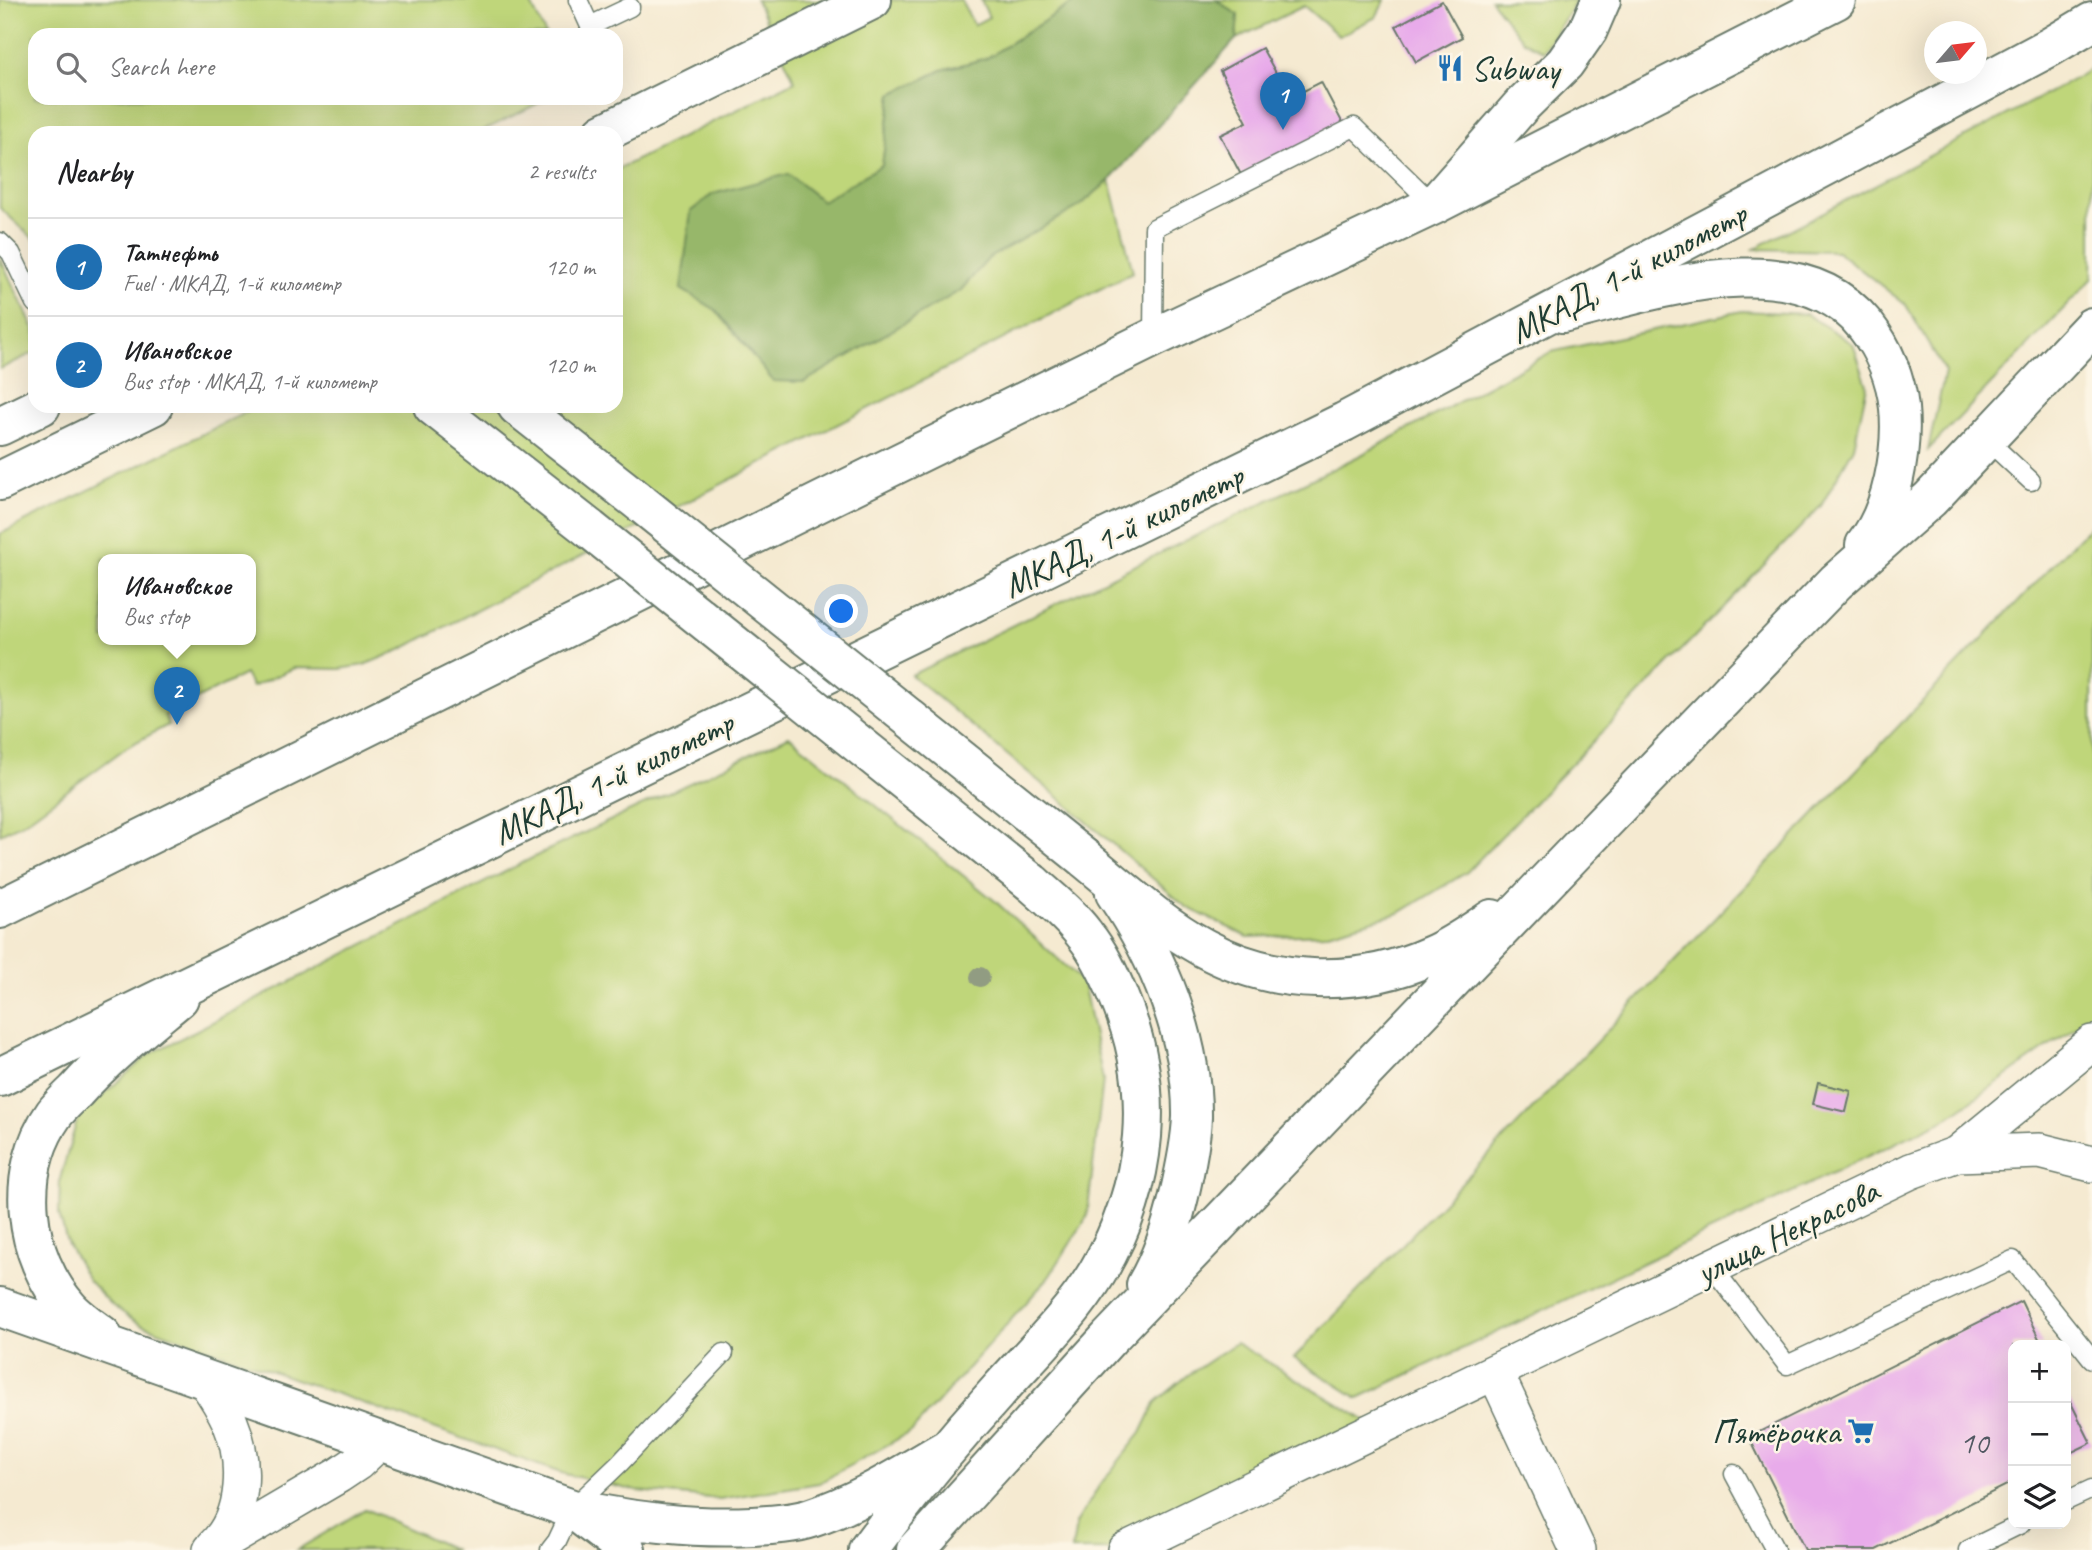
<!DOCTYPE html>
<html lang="en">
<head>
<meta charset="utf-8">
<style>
	:root { --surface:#fff; --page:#f6f6f6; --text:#202124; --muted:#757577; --line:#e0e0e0; --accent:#1f6fb2 }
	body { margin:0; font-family:Caveat,sans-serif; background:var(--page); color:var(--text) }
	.controls { position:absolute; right:21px; bottom:21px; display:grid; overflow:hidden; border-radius:14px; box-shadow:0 7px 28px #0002 }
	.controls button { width:63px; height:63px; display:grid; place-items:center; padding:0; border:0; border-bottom:2px solid var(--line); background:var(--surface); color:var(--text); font:35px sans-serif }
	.compass { position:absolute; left:1924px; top:21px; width:63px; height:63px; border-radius:50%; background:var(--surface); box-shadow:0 7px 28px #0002; rotate:62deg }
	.you { position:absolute; left:842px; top:612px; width:24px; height:24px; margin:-18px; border:5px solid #fff; border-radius:50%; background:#1a73e8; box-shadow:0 0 0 10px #1a73e833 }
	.badge { display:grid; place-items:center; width:46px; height:46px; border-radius:50%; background:var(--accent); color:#fff; font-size:23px; font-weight:700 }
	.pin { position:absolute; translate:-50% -58px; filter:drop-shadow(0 2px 4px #0008) }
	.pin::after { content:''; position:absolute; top:37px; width:24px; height:21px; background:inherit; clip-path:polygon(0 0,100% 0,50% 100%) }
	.popup { position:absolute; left:98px; top:554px; width:158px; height:91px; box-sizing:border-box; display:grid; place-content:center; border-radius:14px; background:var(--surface); filter:drop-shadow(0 2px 5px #0005); font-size:23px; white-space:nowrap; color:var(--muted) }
	.popup b { font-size:26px; color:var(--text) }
	.popup::after { content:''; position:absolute; left:50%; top:100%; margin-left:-14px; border:14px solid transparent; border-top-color:var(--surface) }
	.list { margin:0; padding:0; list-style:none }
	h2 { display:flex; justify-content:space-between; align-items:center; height:91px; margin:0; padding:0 28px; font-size:30px }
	h2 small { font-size:23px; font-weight:400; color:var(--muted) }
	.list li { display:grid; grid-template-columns:46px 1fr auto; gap:21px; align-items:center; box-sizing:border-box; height:98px; padding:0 28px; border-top:2px solid var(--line) }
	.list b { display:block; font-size:26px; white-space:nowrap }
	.list p { margin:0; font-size:23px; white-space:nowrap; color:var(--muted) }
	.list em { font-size:23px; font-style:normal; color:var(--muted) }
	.icon { flex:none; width:38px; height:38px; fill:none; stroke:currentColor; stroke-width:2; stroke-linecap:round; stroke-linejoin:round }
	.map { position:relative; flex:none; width:2092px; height:1550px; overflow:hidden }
	.search { position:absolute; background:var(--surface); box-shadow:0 7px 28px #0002; left:28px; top:28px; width:595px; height:77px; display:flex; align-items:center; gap:18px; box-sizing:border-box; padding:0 24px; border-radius:21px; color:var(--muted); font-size:26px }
	.panel { position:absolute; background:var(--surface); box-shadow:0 7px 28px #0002; left:28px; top:126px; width:595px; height:287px; border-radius:21px }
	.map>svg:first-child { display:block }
	.green { fill:#bfd67a; stroke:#6f8a57; stroke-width:2; fill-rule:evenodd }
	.forest { fill:#97b76a; stroke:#5b7a4f; stroke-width:2 }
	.building { fill:#e8abea }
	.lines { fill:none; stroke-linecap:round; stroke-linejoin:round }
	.lane-casing { stroke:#6a7a6b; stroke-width:21 }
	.street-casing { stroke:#6a7a6b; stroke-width:38 }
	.secondary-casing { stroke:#6a7a6b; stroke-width:42 }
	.highway-casing { stroke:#6a7a6b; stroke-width:42 }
	.lane { stroke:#fff; stroke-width:18 }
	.street { stroke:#fff; stroke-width:35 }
	.secondary { stroke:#fff; stroke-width:38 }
	.highway { stroke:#fff; stroke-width:38 }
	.secondary-bridge-casing { stroke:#6a7a6b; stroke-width:42; stroke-linecap:butt }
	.secondary-bridge { stroke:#fff; stroke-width:38 }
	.tree { fill:#919c82 }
	.labels { text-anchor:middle; stroke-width:5; stroke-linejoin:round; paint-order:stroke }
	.number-label { font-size:32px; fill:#515862 }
	.poi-label { font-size:35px; fill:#1f3d34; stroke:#fcf5e5; text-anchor:start }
	.street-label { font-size:35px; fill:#1f3d34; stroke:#fcf5e5 }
</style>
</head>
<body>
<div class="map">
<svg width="2092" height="1550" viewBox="0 0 2092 1550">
	<rect width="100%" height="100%" fill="#fcf5e5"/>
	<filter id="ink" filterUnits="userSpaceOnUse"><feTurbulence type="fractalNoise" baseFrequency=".0143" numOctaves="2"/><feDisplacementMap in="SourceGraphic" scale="14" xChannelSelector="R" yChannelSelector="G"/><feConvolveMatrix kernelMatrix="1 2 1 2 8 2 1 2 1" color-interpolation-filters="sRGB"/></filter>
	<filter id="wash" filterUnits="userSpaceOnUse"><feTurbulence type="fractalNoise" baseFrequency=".00686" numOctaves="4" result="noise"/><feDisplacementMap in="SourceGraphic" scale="28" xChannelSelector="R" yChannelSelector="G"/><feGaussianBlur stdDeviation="1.57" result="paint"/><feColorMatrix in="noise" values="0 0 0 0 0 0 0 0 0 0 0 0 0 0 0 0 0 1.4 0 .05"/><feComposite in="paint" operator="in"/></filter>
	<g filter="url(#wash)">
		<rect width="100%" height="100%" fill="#f5ead1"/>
		<path class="green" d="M0,0H532L530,2L546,35H35V98H549L478,133H35V240L0,208Z
			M756,0H961L974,25L989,17L981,0H1077L987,58L942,70L892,94L882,165L822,201L788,174L681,289L716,310L773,380L804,382L961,290L988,258L1078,207L1110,180L1133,272L400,650L364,665L340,669L294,668L252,687L245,674L165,715L168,725L127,747L23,823L0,834V534L259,406H616V170L795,81ZM104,559H250V639H104Z
			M1216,0H1385L1376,17L1339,36L1304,6L1236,39L1238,15Z
			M1491,0H1577L1543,51L1523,41Z
			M2092,68V279L1928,450L1945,372L1906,305L1837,251L1754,249L2069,82Z
			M0,258L35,331V352L0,369Z
			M1742,311L1806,314L1853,344L1867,385L1854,447L1821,506L1467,872L1399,913L1324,934L1248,937L1186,907L1058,797L911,675L1361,455L1551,352Z
			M2092,524V1016L1944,1120L1358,1398L1294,1358Z
			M789,736L995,901L1083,982L1103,1080L1087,1217L1049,1277L912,1431L819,1483L720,1499L637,1491L561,1473L142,1325L113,1306L88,1280L68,1245L59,1214L60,1179L78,1117L148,1055L546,851Z
			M1236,1343L1378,1428L1125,1550H1072L1076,1524L1099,1486L1141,1433L1156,1402L1188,1375Z
			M365,1509L455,1550H297Z"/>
		<path class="forest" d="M1077,0H1216L1238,15L1236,39L1110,180L1078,207L989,258L961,290L804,382L773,381L716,310L681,289L691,211L713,194L788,174L822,201L882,165L892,94L942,70L987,58Z"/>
		<g id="blocks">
			<path class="building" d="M1442,1L1462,37L1416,62L1396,26Z
				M1262,48L1290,98L1321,82L1350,137L1249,190L1220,135L1247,122L1220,71Z
				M1818,1083L1851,1091L1846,1112L1813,1104Z
				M2021,1301L2042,1345H2013V1482L1876,1550H1805L1749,1437Z
				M2066,1393L2091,1443L2066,1455Z"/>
		</g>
	</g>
	<g filter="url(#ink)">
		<use href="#blocks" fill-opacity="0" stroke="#6a7a6b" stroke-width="2"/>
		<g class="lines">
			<defs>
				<path id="lane" d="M578,0L594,35
					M590,26L630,7
					M0,242L11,253L35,303
					M1153,338L1154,228L1354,127L1434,205
					M1986,439L2031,481
					M1712,1267L1787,1365L2013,1260L2092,1359
					M1734,1474L1775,1550
					M2066,1501L2092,1489
					M550,1550L557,1541L572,1509L620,1463L724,1353
					M1968,1550L2021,1524"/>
				<path id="street" d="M1957,1154L2092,1043
					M1495,1372L1578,1550
					M205,1380C214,1393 223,1407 230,1422C246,1460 246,1516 214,1546
					M211,1550L339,1475L357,1463L380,1441
					M1125,1550L1911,1171L1957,1154L2040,1151L2092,1164"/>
				<path id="secondary" d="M603,133L872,0
					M1436,203L1522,105L1565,63L1588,30L1601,0
					M1562,313C1651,292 1796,239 1865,325C1884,349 1896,379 1899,408C1903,450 1892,512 1865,545
					M433,406L590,529
					M517,406L642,504
					M0,426L41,406
					M0,481L153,406
					M1084,858C1122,889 1160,924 1204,948C1274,986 1359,988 1432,955C1453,946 1472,932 1492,919
					M1115,893C1158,956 1193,1040 1192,1117C1191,1143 1185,1170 1179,1196C1172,1227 1162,1257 1146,1285
					M0,1307L572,1509C634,1521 688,1529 752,1526C771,1525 793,1524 811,1518C858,1503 902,1475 945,1450
					M102,1335C91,1327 78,1318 69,1308C23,1256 13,1172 54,1114C60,1106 69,1098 76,1091C107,1056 143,1028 179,998
					M579,1514L626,1550
					M868,1550C909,1494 952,1442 999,1390C1032,1353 1071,1316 1097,1273C1149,1186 1158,1088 1118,995C1109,974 1099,952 1085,935C1070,915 1050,899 1032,883
					M916,1550L1109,1338L1576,851L1836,582L1930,499L2092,327"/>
				<path id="highway" d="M0,909L830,497L1153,338L1434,205L1836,0
					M0,1077L1344,422L2050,47L2092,22"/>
			</defs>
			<use href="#lane" class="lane-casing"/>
			<use href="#street" class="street-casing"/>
			<use href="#secondary" class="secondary-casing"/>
			<use href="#highway" class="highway-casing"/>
			<use href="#lane" class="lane"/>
			<use href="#street" class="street"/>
			<use href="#secondary" class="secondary"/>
			<use href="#highway" class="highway"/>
			<defs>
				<path id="secondary-bridge" d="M642,504L1084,858
					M590,529L1032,883"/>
			</defs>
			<use href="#secondary-bridge" class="secondary-bridge-casing"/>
			<use href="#secondary-bridge" class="secondary-bridge"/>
		</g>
		<circle class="tree" cx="980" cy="977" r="10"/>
	</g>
	<defs>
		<symbol id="restaurant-bare" viewBox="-9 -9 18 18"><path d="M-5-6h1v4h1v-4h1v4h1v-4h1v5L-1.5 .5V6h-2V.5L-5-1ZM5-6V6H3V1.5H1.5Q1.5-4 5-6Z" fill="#1f6fb2" stroke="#fcf5e5" stroke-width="2.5" paint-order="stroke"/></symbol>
		<symbol id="supermarket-bare" viewBox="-9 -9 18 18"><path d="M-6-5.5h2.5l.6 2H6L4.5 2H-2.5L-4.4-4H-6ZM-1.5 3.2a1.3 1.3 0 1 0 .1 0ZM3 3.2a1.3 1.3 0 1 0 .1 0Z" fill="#1f6fb2" stroke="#fcf5e5" stroke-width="2.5" paint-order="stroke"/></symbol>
	</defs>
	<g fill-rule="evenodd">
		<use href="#restaurant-bare" x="1431" y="49" width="38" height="38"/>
		<use href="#supermarket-bare" x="1842" y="1412" width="38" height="38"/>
	</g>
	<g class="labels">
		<g class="number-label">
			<text x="1974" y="1453">10</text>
		</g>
		<g class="poi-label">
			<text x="1471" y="80">Subway</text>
			<text x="1840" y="1443" text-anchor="end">Пятёрочка</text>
		</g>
		<g class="street-label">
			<text transform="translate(1628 272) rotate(-28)" y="12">МКАД, 1-й километр</text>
			<text transform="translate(1123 530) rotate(-26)" y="12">МКАД, 1-й километр</text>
			<text transform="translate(613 777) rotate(-26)" y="12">МКАД, 1-й километр</text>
			<text transform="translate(1787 1231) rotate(-26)" y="12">улица Некрасова</text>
		</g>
	</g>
</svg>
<div class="controls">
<button>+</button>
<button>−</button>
<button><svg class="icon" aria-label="layers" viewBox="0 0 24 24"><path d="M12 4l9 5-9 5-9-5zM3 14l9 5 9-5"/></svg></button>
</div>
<svg class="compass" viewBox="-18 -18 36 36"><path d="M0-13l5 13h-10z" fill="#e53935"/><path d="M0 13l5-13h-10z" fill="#757577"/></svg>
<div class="you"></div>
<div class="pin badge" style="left:1283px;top:130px">1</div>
<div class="pin badge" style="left:177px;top:725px">2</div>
<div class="popup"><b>Ивановское</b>Bus stop</div>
<div class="search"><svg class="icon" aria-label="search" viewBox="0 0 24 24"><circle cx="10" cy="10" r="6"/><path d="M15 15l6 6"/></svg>Search here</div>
<section class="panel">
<h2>Nearby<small>2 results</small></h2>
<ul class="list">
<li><span class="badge">1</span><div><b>Татнефть</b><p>Fuel · МКАД, 1-й километр</p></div><em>120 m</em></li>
<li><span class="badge">2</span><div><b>Ивановское</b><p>Bus stop · МКАД, 1-й километр</p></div><em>120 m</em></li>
</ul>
</section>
</div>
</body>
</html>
